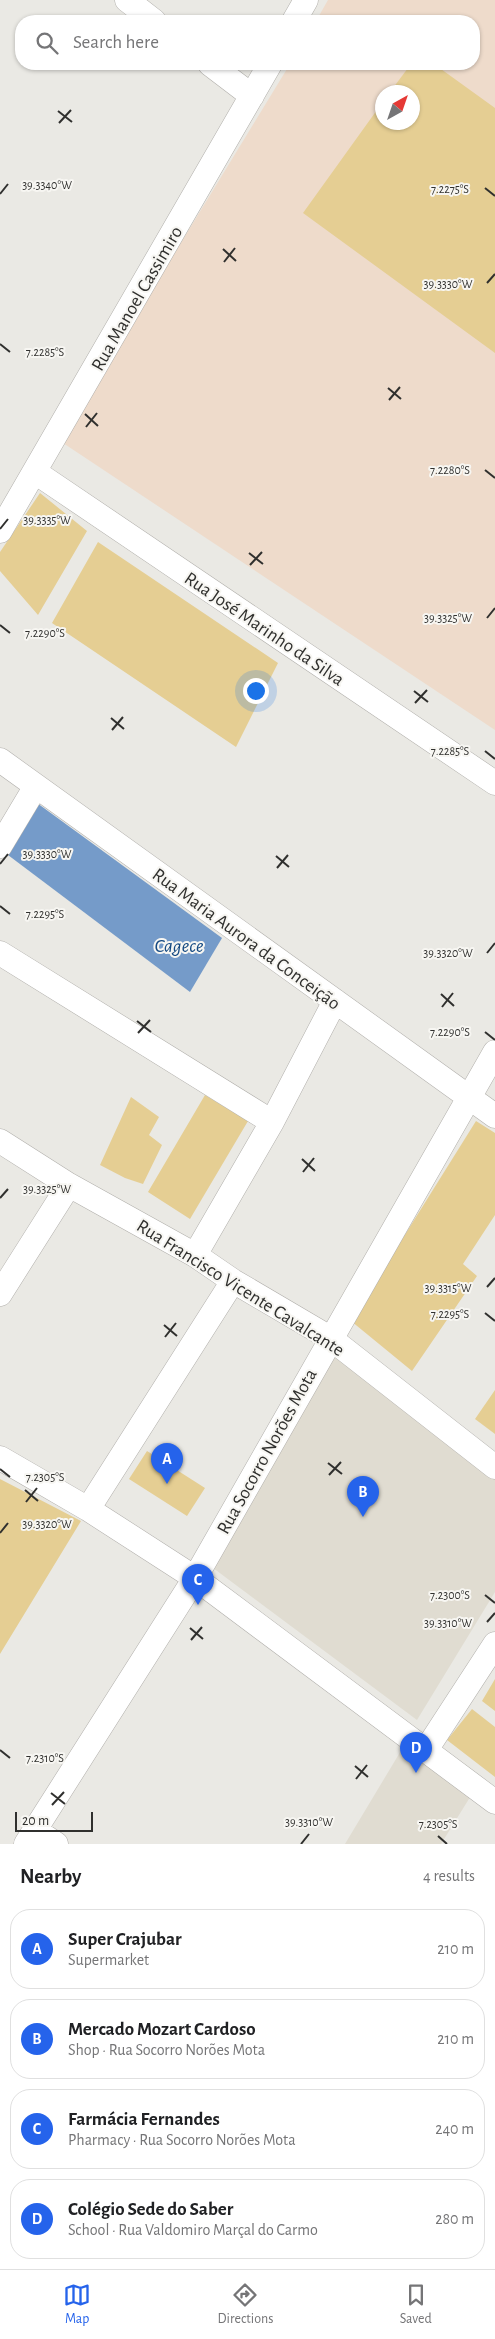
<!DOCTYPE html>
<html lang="en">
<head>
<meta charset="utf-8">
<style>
	:root { --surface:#fff; --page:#f6f6f6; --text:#202124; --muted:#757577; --line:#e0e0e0; --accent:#2563eb }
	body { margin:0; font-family:"Alegreya Sans",sans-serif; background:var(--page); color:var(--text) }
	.compass { position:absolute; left:375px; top:85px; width:45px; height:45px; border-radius:50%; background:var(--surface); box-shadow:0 1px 4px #0004; rotate:40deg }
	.scale { position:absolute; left:15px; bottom:12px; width:78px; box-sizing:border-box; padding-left:5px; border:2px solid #30302e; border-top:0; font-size:14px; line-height:18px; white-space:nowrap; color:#30302e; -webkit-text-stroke:4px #f7f6f2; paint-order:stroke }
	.you { position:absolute; left:255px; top:690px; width:18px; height:18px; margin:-12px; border:4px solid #fff; border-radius:50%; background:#1a73e8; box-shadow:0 0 0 8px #1a73e833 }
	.badge { display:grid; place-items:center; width:32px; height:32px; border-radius:50%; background:var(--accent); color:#fff; font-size:16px; font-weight:700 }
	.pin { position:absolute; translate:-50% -41px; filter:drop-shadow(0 1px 2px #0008) }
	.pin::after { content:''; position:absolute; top:26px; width:18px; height:15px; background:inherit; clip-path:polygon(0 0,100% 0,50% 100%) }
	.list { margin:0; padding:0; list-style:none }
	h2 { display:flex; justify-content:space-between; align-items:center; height:65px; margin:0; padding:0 20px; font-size:21px }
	h2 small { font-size:16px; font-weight:400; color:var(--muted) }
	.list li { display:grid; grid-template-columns:32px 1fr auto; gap:15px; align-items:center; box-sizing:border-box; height:80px; margin:0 10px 10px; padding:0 10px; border:1px solid var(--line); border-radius:20px }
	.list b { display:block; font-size:19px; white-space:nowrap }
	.list p { margin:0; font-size:16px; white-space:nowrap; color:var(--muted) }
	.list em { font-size:16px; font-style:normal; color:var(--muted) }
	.icon { flex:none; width:28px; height:28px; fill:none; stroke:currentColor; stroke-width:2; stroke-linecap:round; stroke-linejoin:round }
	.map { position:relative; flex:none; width:495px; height:1844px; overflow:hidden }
	.search { position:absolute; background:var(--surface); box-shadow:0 1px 4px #0004; left:15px; right:15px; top:15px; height:55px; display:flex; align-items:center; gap:12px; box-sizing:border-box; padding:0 18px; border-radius:20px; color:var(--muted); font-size:19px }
	.sheet { height:425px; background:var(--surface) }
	nav { display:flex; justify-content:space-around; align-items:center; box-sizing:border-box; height:70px; border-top:1px solid var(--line); background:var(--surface); font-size:14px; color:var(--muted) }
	nav a { display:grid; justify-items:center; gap:2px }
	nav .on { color:var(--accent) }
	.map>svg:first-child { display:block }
	.built { fill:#e0dcd1 }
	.industrial { fill:#eedbcb; fill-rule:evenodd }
	.water { fill:#759bc9 }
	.building { fill:#e5ce93 }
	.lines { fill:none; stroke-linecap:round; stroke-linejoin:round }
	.minor-casing { stroke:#b1afab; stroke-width:25 }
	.minor { stroke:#fff; stroke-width:24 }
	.ticks { fill:none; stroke:#30302e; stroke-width:2 }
	.labels { text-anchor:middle; stroke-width:4; stroke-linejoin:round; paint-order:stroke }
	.street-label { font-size:19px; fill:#30302e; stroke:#f7f6f2 }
	.water-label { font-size:20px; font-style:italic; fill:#144982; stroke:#f7f6f2 }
	.ticks-label { font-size:12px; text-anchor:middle; fill:#30302e; stroke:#f7f6f2; stroke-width:4; stroke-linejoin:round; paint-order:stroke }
</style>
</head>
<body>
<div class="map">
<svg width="495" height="1844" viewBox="0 0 495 1844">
	<rect width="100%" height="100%" fill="#eae9e4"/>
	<path class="built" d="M330,1350L495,1472V1592L417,1720L205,1562Z
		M405,1744L472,1794L441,1844H345Z"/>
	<path class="industrial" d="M328,0H495V730L60,441L290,64H474V21H316ZM382,92H412V122H382Z"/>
	<path class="water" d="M37,803L222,938L190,992L0,849Z"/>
	<path class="building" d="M411,64H434L495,108V353L303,213L382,103V122H412V92H390Z
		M40,493L87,531L38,615L0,571V552Z
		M98,542L278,663L236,747L52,623Z
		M205,1095L248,1121L190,1219L148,1192Z
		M131,1097L159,1117L149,1135L162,1145L143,1184L125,1178L100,1165Z
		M476,1121L495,1133V1215L463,1264L477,1276L412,1371L351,1321Z
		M495,1390V1434L475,1419Z
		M147,1451L205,1488L187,1516L129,1479Z
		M0,1479L81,1521L0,1654Z
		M495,1679V1711L482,1701Z
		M472,1709L495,1727V1777L447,1740Z"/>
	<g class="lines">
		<defs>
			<path id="minor" d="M127,0L154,21
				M294,21L306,0
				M210,64L252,96
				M35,472L495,783
				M0,531L270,64
				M0,760L495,1116
				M0,846L36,786
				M0,953L272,1122
				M0,1141L69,1185L195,1255L233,1281L330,1338L495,1467
				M195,1255L272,1122L335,1001
				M0,1294L69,1185
				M0,1458L88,1509L195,1578L495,1802
				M88,1509L233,1281
				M426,1750L495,1644
				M35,1830L56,1844
				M26,1844L195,1578L495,1052"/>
		</defs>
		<use href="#minor" class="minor-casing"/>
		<use href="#minor" class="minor"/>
	</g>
	<path class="ticks" d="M58,111L72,122M59,123L71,110M485,188L495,196M0,194L8,184M223,249L236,261M224,262L235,248M487,283L495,274M0,344L10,352M388,388L401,399M389,400L400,387M85,414L98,426M86,427L97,413M485,470L495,478M0,529L8,519M249,553L263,564M250,565L262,552M487,618L495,608M0,625L10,633M414,691L428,702M415,703L427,690M111,718L124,729M112,730L123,717M485,751L495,759M276,856L289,867M0,864L8,854M277,868L288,855M0,906L10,914M487,953L495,943M441,994L454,1006M442,1007L453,993M137,1021L151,1032M485,1032L495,1040M138,1033L150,1020M302,1159L315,1171M303,1172L314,1158M0,1198L8,1189M487,1287L495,1278M485,1313L495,1321M164,1325L177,1336M165,1337L176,1323M328,1463L342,1474M0,1469L10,1477M329,1475L341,1462M25,1490L38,1501M26,1502L37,1488M0,1533L8,1523M485,1595L495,1603M487,1622L495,1613M190,1628L203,1639M191,1640L202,1627M0,1750L10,1758M355,1766L368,1777M356,1779L367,1765M51,1793L65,1804M52,1805L64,1792M438,1836L447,1844M301,1844L309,1834"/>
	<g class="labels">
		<g class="street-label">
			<text transform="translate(136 298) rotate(-60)" y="7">Rua Manoel Cassimiro</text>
			<text transform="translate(265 628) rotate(34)" y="7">Rua José Marinho da Silva</text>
			<text transform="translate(247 938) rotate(36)" y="7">Rua Maria Aurora da Conceição</text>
			<text transform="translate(241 1287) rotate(32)" y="7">Rua Francisco Vicente Cavalcante</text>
			<text transform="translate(266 1451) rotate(-61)" y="7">Rua Socorro Norões Mota</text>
		</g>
		<g class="water-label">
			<text x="179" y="952">Cagece</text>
		</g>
	</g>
	<g class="ticks-label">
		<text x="47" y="189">39.3340°W</text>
		<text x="450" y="193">7.2275°S</text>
		<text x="448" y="288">39.3330°W</text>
		<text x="45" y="356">7.2285°S</text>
		<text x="450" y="474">7.2280°S</text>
		<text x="47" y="524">39.3335°W</text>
		<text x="448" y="622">39.3325°W</text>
		<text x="45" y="637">7.2290°S</text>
		<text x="450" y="755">7.2285°S</text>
		<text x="47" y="858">39.3330°W</text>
		<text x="45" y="918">7.2295°S</text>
		<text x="448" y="957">39.3320°W</text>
		<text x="450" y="1036">7.2290°S</text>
		<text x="47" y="1193">39.3325°W</text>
		<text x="448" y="1292">39.3315°W</text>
		<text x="450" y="1318">7.2295°S</text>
		<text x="45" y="1481">7.2305°S</text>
		<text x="47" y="1528">39.3320°W</text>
		<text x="450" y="1599">7.2300°S</text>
		<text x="448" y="1627">39.3310°W</text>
		<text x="45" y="1762">7.2310°S</text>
		<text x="309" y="1826">39.3310°W</text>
		<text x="438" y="1828">7.2305°S</text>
	</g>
</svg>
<svg class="compass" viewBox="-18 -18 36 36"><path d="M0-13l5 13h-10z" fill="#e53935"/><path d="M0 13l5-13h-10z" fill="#757577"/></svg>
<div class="scale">20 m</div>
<div class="you"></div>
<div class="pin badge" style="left:167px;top:1484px">A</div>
<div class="pin badge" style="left:363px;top:1517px">B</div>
<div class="pin badge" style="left:198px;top:1605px">C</div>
<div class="pin badge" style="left:416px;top:1773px">D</div>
<div class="search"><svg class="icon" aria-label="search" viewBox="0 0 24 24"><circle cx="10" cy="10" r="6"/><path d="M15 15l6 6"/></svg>Search here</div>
</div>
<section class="sheet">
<h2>Nearby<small>4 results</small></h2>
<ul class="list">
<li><span class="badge">A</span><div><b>Super Crajubar</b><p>Supermarket</p></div><em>210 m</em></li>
<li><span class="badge">B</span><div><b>Mercado Mozart Cardoso</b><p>Shop · Rua Socorro Norões Mota</p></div><em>210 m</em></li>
<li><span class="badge">C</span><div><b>Farmácia Fernandes</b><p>Pharmacy · Rua Socorro Norões Mota</p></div><em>240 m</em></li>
<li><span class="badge">D</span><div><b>Colégio Sede do Saber</b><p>School · Rua Valdomiro Marçal do Carmo</p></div><em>280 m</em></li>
</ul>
</section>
<nav>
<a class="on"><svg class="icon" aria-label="map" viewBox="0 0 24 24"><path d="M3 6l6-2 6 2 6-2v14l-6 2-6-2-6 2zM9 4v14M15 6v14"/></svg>Map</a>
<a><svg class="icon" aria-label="directions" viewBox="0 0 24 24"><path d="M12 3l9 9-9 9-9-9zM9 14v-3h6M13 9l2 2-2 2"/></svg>Directions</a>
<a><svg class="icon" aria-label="saved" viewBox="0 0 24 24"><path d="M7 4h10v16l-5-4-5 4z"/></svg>Saved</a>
</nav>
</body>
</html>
